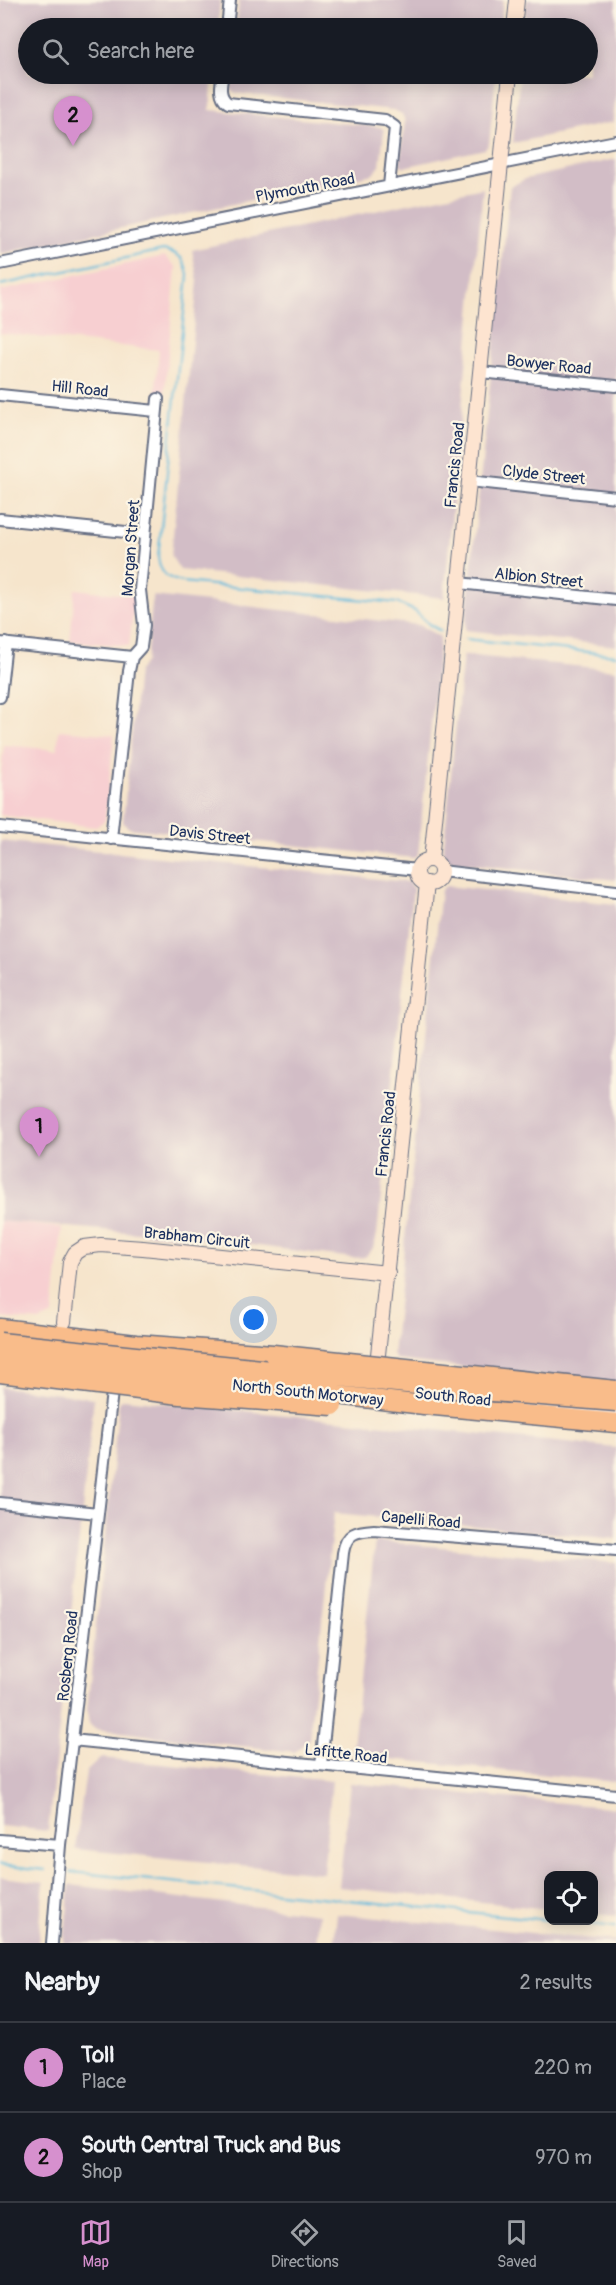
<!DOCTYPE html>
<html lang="en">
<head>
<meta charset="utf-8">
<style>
	:root { --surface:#171b24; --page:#20242c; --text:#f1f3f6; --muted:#9ea1a6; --line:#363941; --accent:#d690ce }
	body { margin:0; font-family:Pangolin,sans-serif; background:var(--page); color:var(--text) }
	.controls { position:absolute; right:18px; bottom:18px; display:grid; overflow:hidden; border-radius:12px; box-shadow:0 3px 15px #0003 }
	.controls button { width:54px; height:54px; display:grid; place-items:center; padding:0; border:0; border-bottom:2px solid var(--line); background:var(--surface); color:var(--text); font:30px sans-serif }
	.you { position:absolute; left:254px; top:1320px; width:21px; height:21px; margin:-15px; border:4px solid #fff; border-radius:50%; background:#1a73e8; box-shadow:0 0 0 9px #1a73e833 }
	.badge { display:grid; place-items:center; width:39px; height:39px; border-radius:50%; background:var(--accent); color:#111; font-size:20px; font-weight:700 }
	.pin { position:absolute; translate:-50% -50px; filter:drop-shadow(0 2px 3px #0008) }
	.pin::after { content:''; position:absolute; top:32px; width:21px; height:18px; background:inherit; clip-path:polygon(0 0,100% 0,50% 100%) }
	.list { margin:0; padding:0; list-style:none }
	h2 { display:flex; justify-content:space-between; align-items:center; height:78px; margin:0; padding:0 24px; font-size:26px }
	h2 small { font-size:20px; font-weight:400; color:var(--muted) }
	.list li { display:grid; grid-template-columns:39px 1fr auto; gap:18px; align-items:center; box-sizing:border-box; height:90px; padding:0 24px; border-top:2px solid var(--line) }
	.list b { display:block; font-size:22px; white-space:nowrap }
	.list p { margin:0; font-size:20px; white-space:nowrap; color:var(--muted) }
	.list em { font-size:20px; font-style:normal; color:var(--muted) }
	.icon { flex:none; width:33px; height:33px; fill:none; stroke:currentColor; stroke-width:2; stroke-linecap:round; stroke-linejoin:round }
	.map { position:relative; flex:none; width:616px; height:1943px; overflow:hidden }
	.search { position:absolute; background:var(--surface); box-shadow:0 3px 15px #0003; left:18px; right:18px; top:18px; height:66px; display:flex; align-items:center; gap:15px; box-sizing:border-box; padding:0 21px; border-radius:33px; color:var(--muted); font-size:22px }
	.sheet { height:258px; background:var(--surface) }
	nav { display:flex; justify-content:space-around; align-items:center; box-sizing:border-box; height:84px; border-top:2px solid var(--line); background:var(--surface); font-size:16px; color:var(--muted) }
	nav a { display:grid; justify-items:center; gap:3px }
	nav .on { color:var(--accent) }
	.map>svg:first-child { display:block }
	.built { fill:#f7cfd1 }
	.industrial { fill:#d2bdc6 }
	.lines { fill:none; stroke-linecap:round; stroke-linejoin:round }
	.stream { stroke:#5fbadd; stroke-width:2 }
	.street-casing { stroke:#686f84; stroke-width:14 }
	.secondary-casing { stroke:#686f84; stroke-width:16 }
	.highway-casing { stroke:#686f84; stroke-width:21 }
	.street { stroke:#fff; stroke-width:10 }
	.secondary { stroke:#fde4d0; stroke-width:14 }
	.highway { stroke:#f9bc8a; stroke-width:18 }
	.highway-bridge-casing { stroke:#686f84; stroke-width:21; stroke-linecap:butt }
	.highway-bridge { stroke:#f9bc8a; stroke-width:18 }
	.labels { text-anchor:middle; stroke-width:4.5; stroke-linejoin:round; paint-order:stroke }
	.street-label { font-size:16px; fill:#1b2f5e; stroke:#fcf5e5 }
</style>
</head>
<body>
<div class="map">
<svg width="616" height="1943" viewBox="0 0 616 1943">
	<rect width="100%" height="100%" fill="#fcf5e5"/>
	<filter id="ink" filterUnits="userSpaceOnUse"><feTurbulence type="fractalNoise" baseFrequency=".0167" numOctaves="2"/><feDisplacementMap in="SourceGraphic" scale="12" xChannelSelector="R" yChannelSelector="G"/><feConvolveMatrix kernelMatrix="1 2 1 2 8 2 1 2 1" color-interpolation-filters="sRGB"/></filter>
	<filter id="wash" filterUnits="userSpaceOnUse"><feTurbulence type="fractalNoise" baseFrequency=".008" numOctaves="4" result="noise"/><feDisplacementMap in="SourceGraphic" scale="24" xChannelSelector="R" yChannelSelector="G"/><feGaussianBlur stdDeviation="1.35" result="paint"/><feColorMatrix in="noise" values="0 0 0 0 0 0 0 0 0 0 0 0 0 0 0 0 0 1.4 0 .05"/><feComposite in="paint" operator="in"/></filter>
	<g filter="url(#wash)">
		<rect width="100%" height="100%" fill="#f6e5cc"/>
		<path class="built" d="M165,256L176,267L164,399H155L159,350L0,333V291Z
			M75,589L135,596L129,646L70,641Z
			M59,730L114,735L105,820L96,827L0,815V780L4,745L57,750Z
			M0,1221L62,1228L53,1315L40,1321L0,1318Z"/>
		<path class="industrial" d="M0,0H220L218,28H28V74H213L210,110L380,127L384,130L380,166L373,174L0,254Z
			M239,0H503L500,28H237Z
			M527,0H616V93L613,122L513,143L520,74H588V28H524Z
			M233,74H496L489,144L485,149L404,167L400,164L405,121L402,114L394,110L234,93L231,89Z
			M616,159V646L465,630L510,187L525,179Z
			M483,188L444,598L180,570L171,556L198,281L192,250Z
			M153,596L419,625L440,637L418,854L414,858L129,828L123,822L138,671L146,661Z
			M463,655L616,670V880L447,861L443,855Z
			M0,841L408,882L413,889L377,1234L373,1248L365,1257L353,1258L195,1238L0,1221Z
			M446,886L616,904V1384L397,1360L393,1355L441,890Z
			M0,1387L94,1398L48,1831L0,1826Z
			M123,1399L616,1448V1539L334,1513L309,1739L295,1752L95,1729L89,1724L87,1711L119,1403Z
			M375,1541L616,1563V1782L352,1755Z
			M101,1758L332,1781L323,1873L75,1849L86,1772Z
			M350,1783L616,1808V1916L594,1914V1876H548V1909L339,1887Z
			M0,1877L44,1882L38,1943H0Z
			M70,1885L319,1914L316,1943H64Z
			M337,1914L616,1941V1943H334Z"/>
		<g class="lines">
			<path class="stream" d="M0,285L163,250C180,253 185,259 188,275L158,557C160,573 167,579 182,582L397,603L415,611L430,625L441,631
				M465,639L616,655
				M0,1865L46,1870
				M71,1872L548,1920
				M552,1920L616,1927"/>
		</g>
	</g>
	<g filter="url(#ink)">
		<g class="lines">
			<defs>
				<path id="street" d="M227,28L230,0
					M223,74C221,84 218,96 228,103L385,120L395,127L389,186
					M0,264L616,141
					M480,372L616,386
					M0,395L156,411
					M469,481L616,497
					M0,519L145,534
					M459,583L616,600
					M0,643L132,657
					M0,697L6,643
					M0,827L418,870
					M111,839L129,671L132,657L141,647L144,625L140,590L158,399
					M441,871L616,891
					M0,1503L98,1513
					M72,1740L616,1795
					M321,1765L343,1553C346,1533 356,1531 374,1530L616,1550
					M0,1840L60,1845
					M52,1943L60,1845L113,1383"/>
				<path id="secondary" d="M514,28L517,0
					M431,860L510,74
					M417 872a12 12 0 1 1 24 0a12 12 0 1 1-24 0Z
					M64,1322L70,1262L75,1253L84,1247L101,1245L143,1248L388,1273
					M376,1374L427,883
					M515,1403L613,1410"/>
				<path id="highway" d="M0,1328L136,1344L273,1354
					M424,1405L616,1423"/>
			</defs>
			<use href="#street" class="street-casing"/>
			<use href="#secondary" class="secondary-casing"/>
			<use href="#highway" class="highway-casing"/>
			<use href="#street" class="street"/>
			<use href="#secondary" class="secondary"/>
			<use href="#highway" class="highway"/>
			<defs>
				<path id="highway-bridge" d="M0,1342L455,1389L616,1402
					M273,1354L616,1390
					M0,1356L424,1405
					M0,1373L180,1395L333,1406"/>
			</defs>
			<use href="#highway-bridge" class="highway-bridge-casing"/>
			<use href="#highway-bridge" class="highway-bridge"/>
		</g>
	</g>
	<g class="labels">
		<g class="street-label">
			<text transform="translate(305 187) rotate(-11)" y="6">Plymouth Road</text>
			<text transform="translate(549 364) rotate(6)" y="6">Bowyer Road</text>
			<text transform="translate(80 388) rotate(6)" y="6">Hill Road</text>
			<text transform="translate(454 465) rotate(-84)" y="6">Francis Road</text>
			<text transform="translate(544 474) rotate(6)" y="6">Clyde Street</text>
			<text transform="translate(130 548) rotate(-86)" y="6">Morgan Street</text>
			<text transform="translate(539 577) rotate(6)" y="6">Albion Street</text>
			<text transform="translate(210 834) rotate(6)" y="6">Davis Street</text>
			<text transform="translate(385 1134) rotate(-84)" y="6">Francis Road</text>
			<text transform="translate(197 1237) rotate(6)" y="6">Brabham Circuit</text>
			<text transform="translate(308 1392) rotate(6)" y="6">North South Motorway</text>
			<text transform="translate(453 1396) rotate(6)" y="6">South Road</text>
			<text transform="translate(421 1519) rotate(5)" y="6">Capelli Road</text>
			<text transform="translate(67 1656) rotate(-84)" y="6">Rosberg Road</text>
			<text transform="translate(346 1753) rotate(6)" y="6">Lafitte Road</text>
		</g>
	</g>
</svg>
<div class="controls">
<button><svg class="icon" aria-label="locate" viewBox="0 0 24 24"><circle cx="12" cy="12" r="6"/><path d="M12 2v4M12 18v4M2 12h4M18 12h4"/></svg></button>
</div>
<div class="you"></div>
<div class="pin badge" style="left:39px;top:1157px">1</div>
<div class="pin badge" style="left:73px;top:146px">2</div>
<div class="search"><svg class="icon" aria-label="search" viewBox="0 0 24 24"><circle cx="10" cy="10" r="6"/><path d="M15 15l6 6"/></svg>Search here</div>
</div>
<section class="sheet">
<h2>Nearby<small>2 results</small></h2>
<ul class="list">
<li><span class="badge">1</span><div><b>Toll</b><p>Place</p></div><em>220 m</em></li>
<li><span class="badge">2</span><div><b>South Central Truck and Bus</b><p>Shop</p></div><em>970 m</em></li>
</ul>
</section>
<nav>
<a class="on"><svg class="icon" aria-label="map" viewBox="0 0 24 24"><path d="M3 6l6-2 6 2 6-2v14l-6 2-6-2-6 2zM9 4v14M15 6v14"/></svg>Map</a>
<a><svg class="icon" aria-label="directions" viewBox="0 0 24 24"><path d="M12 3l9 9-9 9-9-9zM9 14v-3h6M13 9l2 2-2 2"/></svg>Directions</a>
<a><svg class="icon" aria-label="saved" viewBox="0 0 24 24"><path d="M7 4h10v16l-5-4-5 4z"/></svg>Saved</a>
</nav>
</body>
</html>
